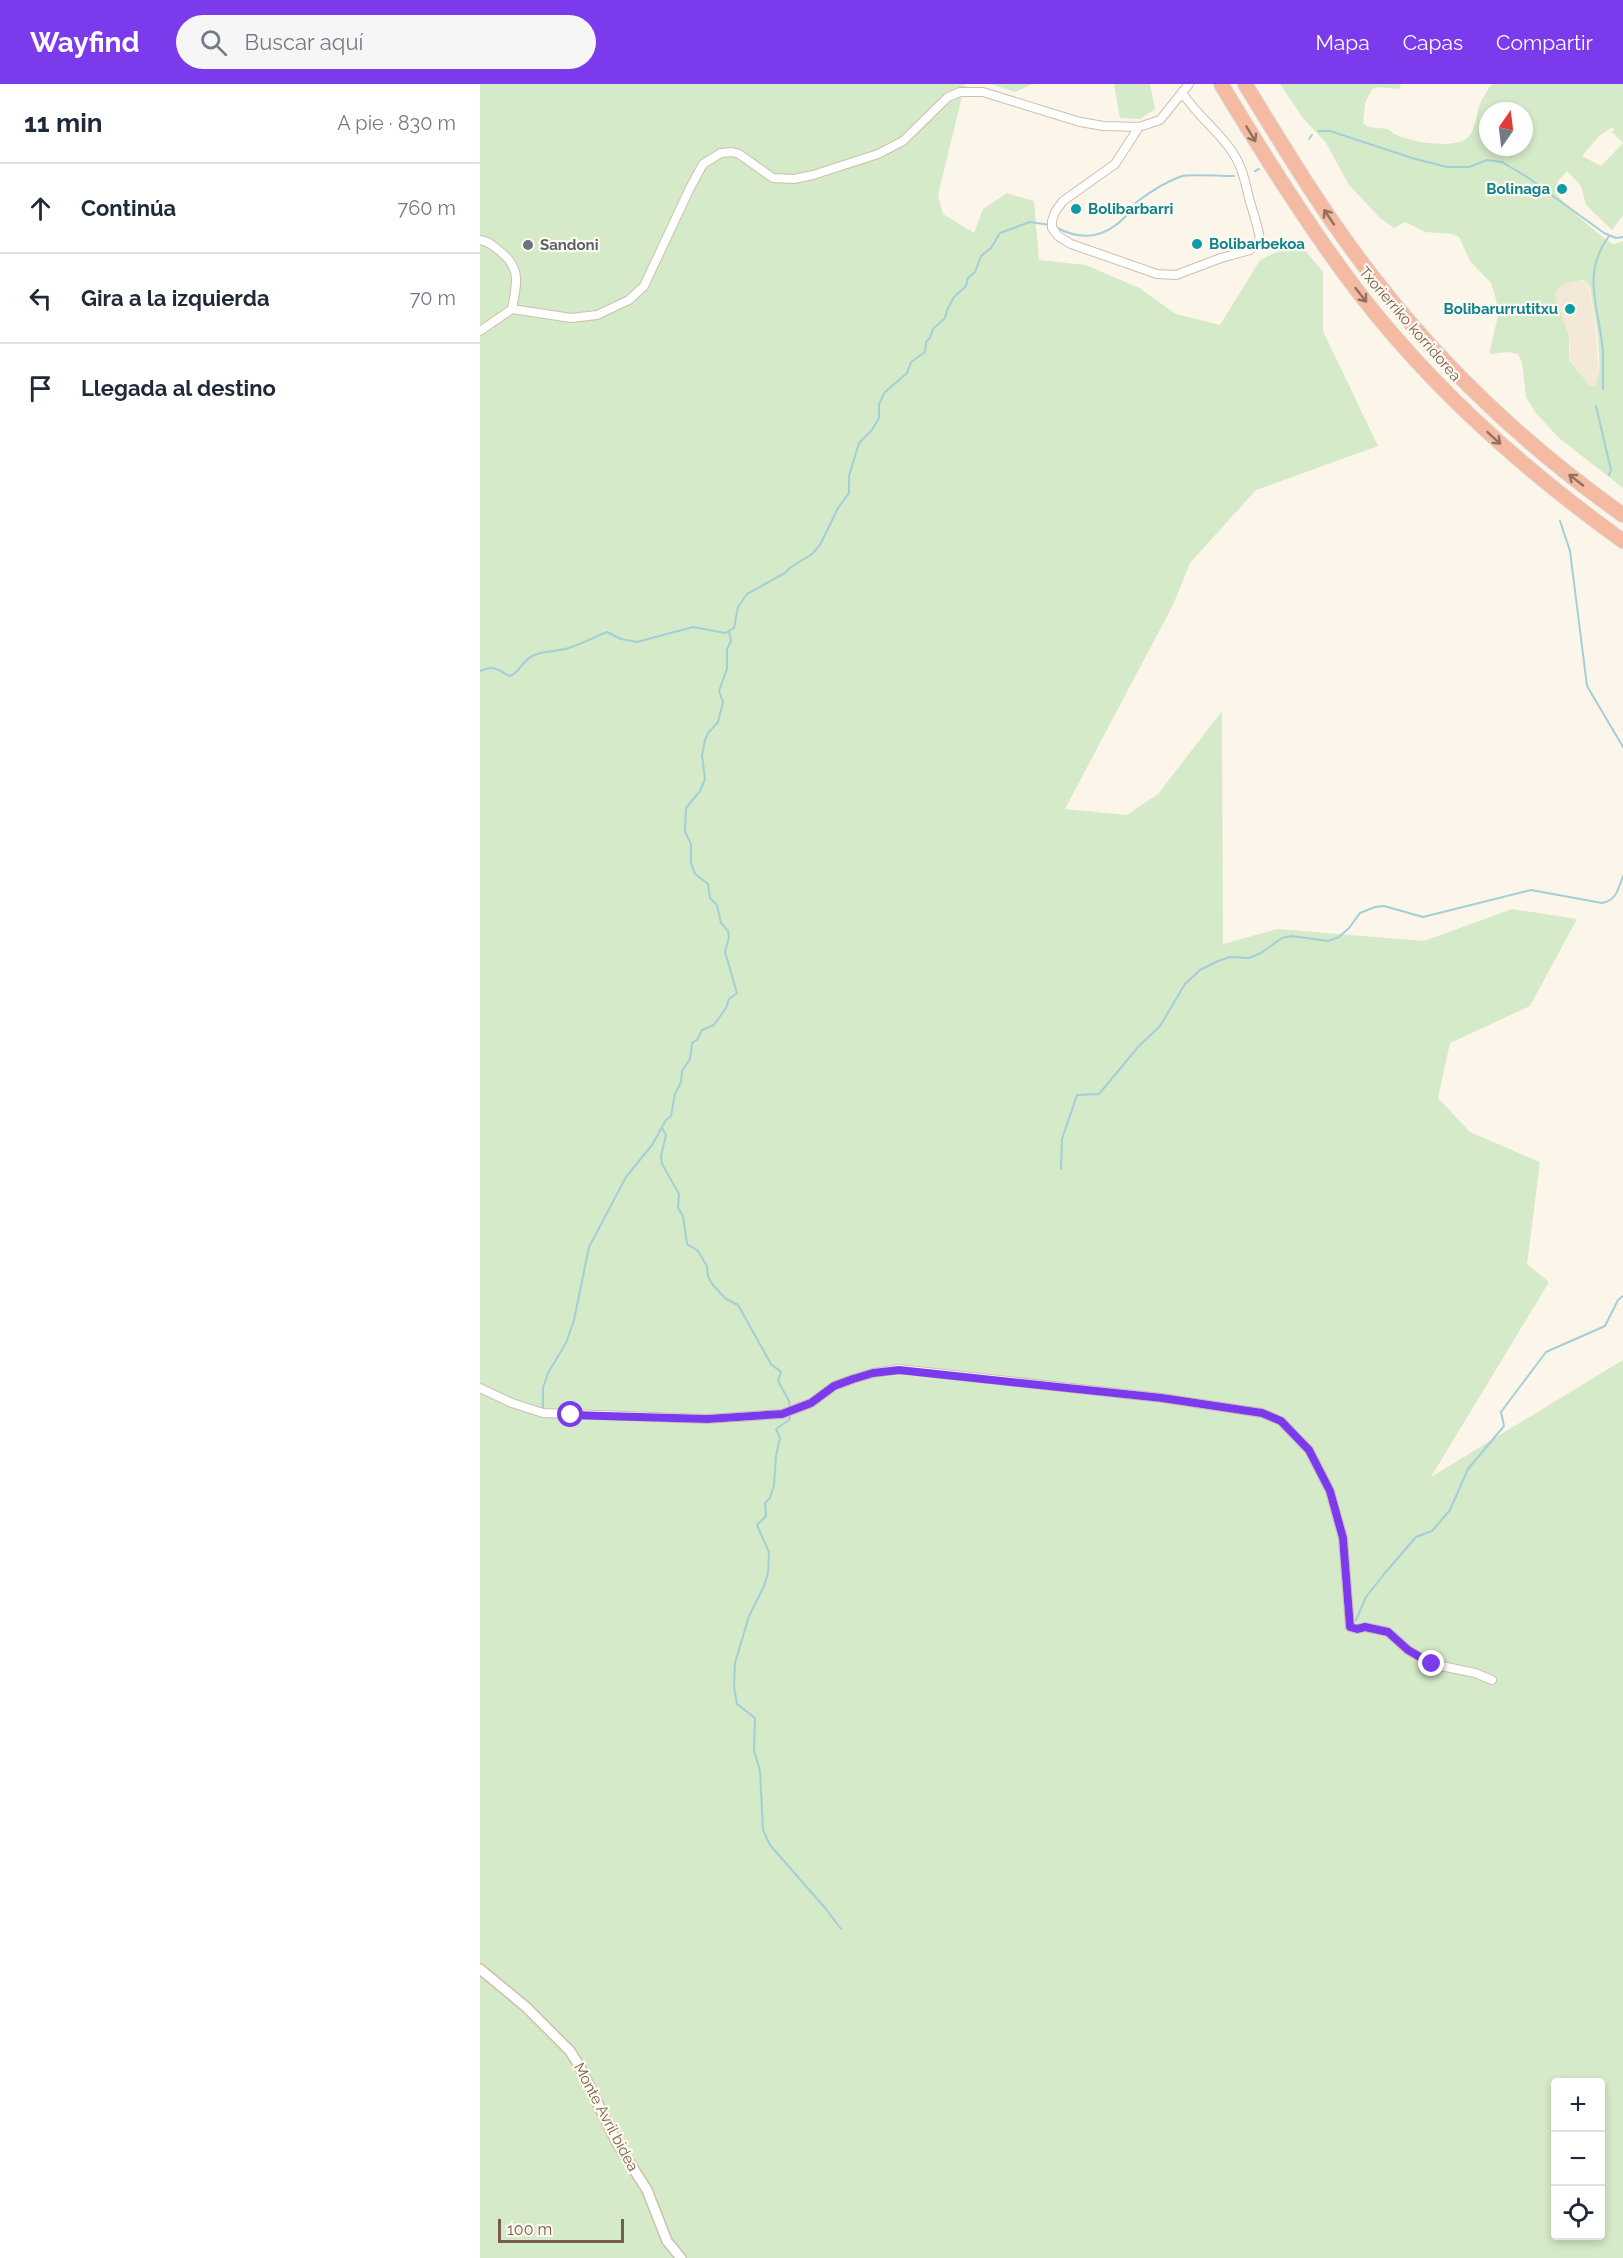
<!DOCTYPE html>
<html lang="es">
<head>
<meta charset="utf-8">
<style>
	:root { --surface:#fff; --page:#f6f6f7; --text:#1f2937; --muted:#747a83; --line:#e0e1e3; --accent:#7c3aed }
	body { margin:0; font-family:Raleway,sans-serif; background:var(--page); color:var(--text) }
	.controls { position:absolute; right:18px; bottom:18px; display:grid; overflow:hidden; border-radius:6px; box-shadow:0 3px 9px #0003 }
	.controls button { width:54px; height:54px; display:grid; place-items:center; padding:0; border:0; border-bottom:2px solid var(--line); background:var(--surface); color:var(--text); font:30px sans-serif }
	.compass { position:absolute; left:999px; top:18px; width:54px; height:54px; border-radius:50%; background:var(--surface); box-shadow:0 3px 9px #0003; rotate:14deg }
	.scale { position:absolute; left:18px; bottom:15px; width:126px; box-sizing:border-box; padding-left:6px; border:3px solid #775d4d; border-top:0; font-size:16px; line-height:21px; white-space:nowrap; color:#775d4d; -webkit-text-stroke:4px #fffaf0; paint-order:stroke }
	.stop { position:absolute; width:18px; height:18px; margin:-14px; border:4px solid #7c3aed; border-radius:50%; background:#fff }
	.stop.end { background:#7c3aed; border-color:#fff; box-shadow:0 2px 6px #0008 }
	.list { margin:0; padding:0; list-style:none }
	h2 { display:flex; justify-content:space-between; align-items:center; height:78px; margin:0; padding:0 24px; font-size:26px }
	h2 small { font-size:20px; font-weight:400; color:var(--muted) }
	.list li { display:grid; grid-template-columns:39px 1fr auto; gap:18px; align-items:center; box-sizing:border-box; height:90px; padding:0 24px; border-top:2px solid var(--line) }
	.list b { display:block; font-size:22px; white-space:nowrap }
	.list em { font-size:20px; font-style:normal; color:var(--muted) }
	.icon { flex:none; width:33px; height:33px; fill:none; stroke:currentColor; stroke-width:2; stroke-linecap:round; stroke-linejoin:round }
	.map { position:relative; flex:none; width:1143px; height:2174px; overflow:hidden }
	header { display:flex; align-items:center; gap:36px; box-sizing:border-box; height:84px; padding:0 30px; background:var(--accent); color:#fff }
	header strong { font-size:28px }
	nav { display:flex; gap:33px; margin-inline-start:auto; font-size:21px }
	.search { width:420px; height:54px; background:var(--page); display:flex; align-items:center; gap:15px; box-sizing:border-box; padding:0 21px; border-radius:33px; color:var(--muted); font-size:22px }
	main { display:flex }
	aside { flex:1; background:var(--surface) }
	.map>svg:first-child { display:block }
	.residential { fill:#f4e8d8 }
	.green { fill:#d5eac8; fill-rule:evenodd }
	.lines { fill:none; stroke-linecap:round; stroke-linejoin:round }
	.stream { stroke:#a4ced8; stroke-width:2 }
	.minor-casing { stroke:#cfbeaf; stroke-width:10 }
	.tertiary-casing { stroke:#cfbeaf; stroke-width:12 }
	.motorway-casing { stroke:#dcd5d1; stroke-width:16 }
	.minor { stroke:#fff; stroke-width:8 }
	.tertiary { stroke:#fff; stroke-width:9 }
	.motorway { stroke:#f5baa2; stroke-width:14 }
	.oneway { stroke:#90705e }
	.route { stroke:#7c3aed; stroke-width:8 }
	.culture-dot { fill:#0f9aa8; stroke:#fffaf0; stroke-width:2 }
	.worship-dot { fill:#6b7280; stroke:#fffaf0; stroke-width:2 }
	.labels { text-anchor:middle; stroke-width:4.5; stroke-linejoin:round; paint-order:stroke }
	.culture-label { font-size:15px; font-weight:bold; fill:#0d838f; stroke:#fffaf0; text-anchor:end }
	.worship-label { font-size:15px; font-weight:bold; fill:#5b616d; stroke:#fffaf0; text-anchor:start }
	.street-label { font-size:15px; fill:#775d4d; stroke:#fffaf0 }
</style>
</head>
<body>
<header>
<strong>Wayfind</strong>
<div class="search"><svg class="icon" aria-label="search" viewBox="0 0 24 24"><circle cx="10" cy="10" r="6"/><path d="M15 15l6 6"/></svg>Buscar aquí</div>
<nav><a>Mapa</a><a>Capas</a><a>Compartir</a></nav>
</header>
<main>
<aside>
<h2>11 min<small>A pie · 830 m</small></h2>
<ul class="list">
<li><svg class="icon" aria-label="ahead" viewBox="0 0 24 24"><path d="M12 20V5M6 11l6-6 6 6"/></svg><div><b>Continúa</b></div><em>760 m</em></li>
<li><svg class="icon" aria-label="left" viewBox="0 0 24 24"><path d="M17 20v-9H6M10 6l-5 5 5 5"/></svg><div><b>Gira a la izquierda</b></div><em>70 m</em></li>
<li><svg class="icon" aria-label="arrive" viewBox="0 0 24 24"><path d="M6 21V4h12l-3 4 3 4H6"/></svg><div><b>Llegada al destino</b></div></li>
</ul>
</aside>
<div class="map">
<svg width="1143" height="2174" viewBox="0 0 1143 2174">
	<rect width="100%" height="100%" fill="#fcf6ea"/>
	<path class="residential" d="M1099,196L1108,199L1114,229L1119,289L1118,300L1114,303L1110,302L1106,297L1089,275L1090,260L1075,211L1076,205L1080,202Z"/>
	<path class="green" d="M0,0H485L458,111L463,130L494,149L503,125L527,109L554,117L559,176L606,181L659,204L696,230L740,241L780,176L818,158L843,188V247L898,362L776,406L710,479L693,521L585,725L647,731L678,710L742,627L743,860L797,845L944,857L1032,825L1097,835L1050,922L970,959L958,1014L990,1048L1060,1078L1047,1180L1069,1198L951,1393L1143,1276V2174H0ZM1076,1998H1120V2152H1076Z
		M511,0H553L535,8Z
		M634,0H670L675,25L660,35L640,34Z
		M800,0H921L919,5L899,3L892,5L885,19L883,39L888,43L908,45C920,58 974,66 987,54C996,47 996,30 1000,20C1003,12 1008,6 1012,0H1143V131L1132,146L1106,121L1101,102L1087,87L1078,97L1075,108C1079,116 1126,158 1134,160L1143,157V404L1079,354L1055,328L1046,313L1042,278L1038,270L1030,268L1009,270L1018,232L1016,215L1011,199L990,177L979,153L972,150L945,148L925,138L914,144L900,134L869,101L846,59L823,34ZM1008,27H1044V63H1008ZM1131,44L1135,45L1132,48L1143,59L1121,82L1102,72L1119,52ZM1103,196L1108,199L1110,203C1113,223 1127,289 1114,303L1110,302L1106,297L1089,276V254L1075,211C1078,200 1093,197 1103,196Z"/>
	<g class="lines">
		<path class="stream" d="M838,47H850L932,74L967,83H989L1007,76L1022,78L1047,93L1124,149L1136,154L1143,153
			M829,55L832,51
			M775,87L779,85
			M575,143C602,157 624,155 646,132C651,127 652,121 658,117C670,108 688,97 702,92C709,90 744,92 754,92
			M1123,305C1123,293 1123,280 1123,268C1120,225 1100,191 1129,152
			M1116,322L1131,386L1129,391
			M1080,437L1090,467L1107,602L1143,663
			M0,587C13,581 18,585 29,592C38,591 41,578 52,572C64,566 77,568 89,564C102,560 114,553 127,548L141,555L157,558L213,543L245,549L254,544L258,523L267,510L305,489L311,483L332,470L340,461L358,424L369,409V392L379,359L392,346L399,334V321L404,309L427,289L431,278L445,268L446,258L450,254L453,245L465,234L467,226L474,213L486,202L488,194L495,188L501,172L511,164L520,149L550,138L570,141
			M182,1044L186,1051L181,1072L182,1080L199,1110L198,1124L203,1132L207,1160L218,1167L227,1182L228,1193L233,1201L246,1215L258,1221L291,1280L301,1288L298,1297L309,1317L310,1323
			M581,1085L582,1055L597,1011L619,1010L658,963L680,942L705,900L720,886L738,877L750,873L769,874L781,869L802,854L812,852L848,857L859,853L869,844L880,829L895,823L904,822L943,833L1051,806L1122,819C1137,816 1138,805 1143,792
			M63,1325V1304L68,1289L86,1259L94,1236L109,1163L146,1093L172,1061L186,1036L191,1032L195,1010L201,998L202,987L210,975L212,959L217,956L222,946L234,941L246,924L249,915L257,909L245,868L249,853L248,847L241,839L237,821L230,814L228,800L215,790L211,779V760L205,748L206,724L220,707L225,695L222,671L225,656L228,649L238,638L243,618L239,607L247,585V565L251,557L249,547
			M311,1329L309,1336L296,1345L300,1354L296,1372L294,1401L290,1414L285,1419L286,1432L277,1441L289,1468L288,1489L284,1502L269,1532L255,1579L254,1603L257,1620L275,1634L274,1666L280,1687L283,1746L290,1761L346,1825L361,1845
			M876,1536L886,1513L905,1489L936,1453L952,1447L970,1426L988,1385L1024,1342L1021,1328L1066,1268L1125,1242L1138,1216L1143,1212"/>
		<defs>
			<path id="minor" d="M659,43L635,80L583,117L575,128L572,137V144L578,152L591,160L677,190L696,191L741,174L770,166L780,155C778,142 774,131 770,118C766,102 763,84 753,69C739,47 716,31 702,8
				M0,156C7,157 11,160 17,165C42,183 37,198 32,225
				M0,247L32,225L91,234L117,231L149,216L164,202L210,104L223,80L241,69L252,68L259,70L293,94L314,95L333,91L398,70L423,57L468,13L480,8H503L600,38L624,42L659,43L680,36L709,0
				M0,1304L32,1319L63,1329L227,1335L302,1330L331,1319L354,1302L373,1295L393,1289L419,1285L682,1314L782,1329L801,1337L829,1366L850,1407L863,1454L870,1543L877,1545L885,1543L908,1548L928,1566L952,1580L995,1589L1012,1596"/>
			<path id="tertiary" d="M0,1885L46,1923L90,1967L100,1983L137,2059L167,2106L187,2157L201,2174"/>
			<path id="motorway" d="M741,0C784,71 828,142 879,209C953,305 1044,386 1143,457
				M765,0C806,67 847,135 896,197C966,287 1050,365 1143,431"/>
		</defs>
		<use href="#minor" class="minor-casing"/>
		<use href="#tertiary" class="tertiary-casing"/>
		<use href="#motorway" class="motorway-casing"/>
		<use href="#minor" class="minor"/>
		<use href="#tertiary" class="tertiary"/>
		<use href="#motorway" class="motorway"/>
	</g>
	<defs><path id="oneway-shaft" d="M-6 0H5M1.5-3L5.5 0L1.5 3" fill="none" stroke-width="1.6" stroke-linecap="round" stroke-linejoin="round" transform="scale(1.5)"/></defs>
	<g class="oneway">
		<use href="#oneway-shaft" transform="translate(771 50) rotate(59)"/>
		<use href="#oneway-shaft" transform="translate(849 133) rotate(-124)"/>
		<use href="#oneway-shaft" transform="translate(881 211) rotate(52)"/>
		<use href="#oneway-shaft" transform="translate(1014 354) rotate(42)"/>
		<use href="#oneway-shaft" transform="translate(1096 396) rotate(-142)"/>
	</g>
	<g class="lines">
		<path class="route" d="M91,1331L227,1335L302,1330L331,1319L354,1302L373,1295L393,1289L419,1286L682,1314L782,1329L801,1337L829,1366L850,1407L863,1454L870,1543L877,1545L885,1543L908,1548L928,1566L952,1580"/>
	</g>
	<g class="culture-dot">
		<circle cx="1082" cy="105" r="6"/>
		<circle cx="596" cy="125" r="6"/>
		<circle cx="717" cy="160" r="6"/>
		<circle cx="1090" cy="225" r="6"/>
	</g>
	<circle class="worship-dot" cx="48" cy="161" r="6"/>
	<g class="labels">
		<g class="culture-label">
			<text x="1070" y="110">Bolinaga</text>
			<text x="608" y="130" text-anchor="start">Bolibarbarri</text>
			<text x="729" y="165" text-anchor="start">Bolibarbekoa</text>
			<text x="1078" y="230">Bolibarurrutitxu</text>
		</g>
		<g class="worship-label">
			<text x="60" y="166">Sandoni</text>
		</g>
		<g class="street-label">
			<text transform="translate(930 240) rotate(49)" y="5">Txorierriko korridorea</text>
			<text transform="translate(126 2033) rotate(62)" y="5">Monte Avril bidea</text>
		</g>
	</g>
</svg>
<div class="controls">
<button>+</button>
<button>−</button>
<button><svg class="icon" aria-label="locate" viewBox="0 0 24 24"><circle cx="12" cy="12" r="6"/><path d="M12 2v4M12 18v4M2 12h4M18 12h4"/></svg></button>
</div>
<svg class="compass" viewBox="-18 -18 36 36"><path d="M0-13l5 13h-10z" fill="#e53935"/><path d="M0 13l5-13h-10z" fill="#747a83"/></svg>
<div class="scale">100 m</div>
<div class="stop" style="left:91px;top:1331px"></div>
<div class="stop end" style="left:952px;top:1580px"></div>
</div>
</main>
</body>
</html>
